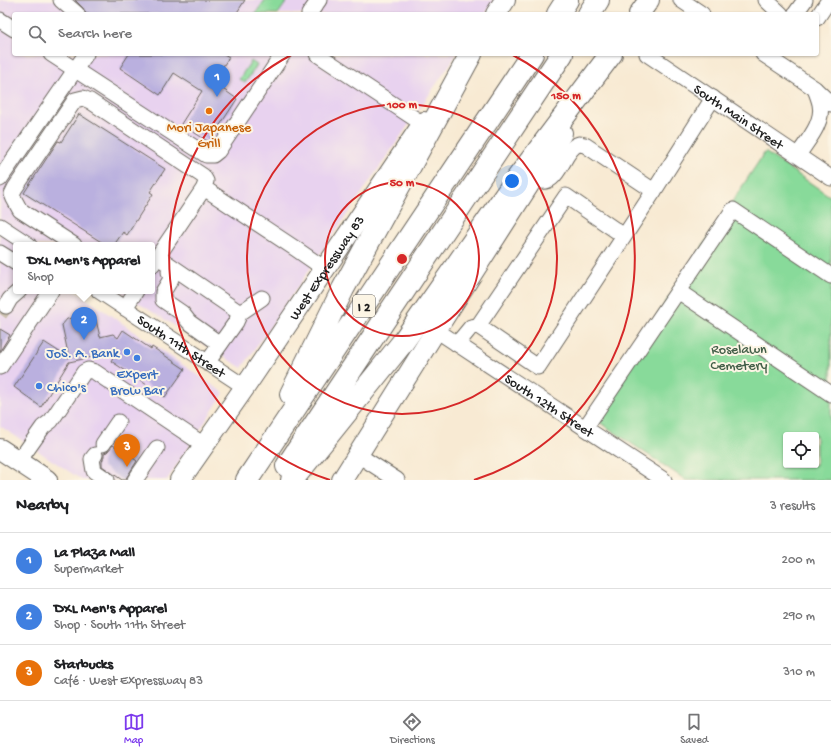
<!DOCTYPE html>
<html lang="en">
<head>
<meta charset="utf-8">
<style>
	:root { --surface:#fff; --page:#f2f2f2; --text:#202124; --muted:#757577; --line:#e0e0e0; --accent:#7c3aed }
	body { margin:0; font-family:"Gochi Hand",sans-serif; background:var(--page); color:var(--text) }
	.controls { position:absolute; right:12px; bottom:12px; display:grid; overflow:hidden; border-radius:4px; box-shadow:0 1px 3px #0004 }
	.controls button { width:36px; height:36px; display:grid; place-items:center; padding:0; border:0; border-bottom:1px solid var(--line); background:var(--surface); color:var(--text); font:20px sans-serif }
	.you { position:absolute; left:512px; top:181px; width:14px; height:14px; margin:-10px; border:3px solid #fff; border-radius:50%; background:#1a73e8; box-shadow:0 0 0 6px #1a73e833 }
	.badge { display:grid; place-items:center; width:26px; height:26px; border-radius:50%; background:var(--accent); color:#fff; font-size:13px; font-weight:700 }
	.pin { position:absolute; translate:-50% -33px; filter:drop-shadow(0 1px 2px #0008) }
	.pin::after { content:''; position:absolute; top:21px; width:14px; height:12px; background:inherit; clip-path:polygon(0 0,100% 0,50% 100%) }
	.popup { position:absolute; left:13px; top:242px; width:142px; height:52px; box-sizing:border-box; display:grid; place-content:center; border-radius:4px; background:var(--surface); filter:drop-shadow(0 1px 3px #0005); font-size:13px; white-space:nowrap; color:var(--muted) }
	.popup b { font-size:15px; color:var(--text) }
	.popup::after { content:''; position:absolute; left:50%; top:100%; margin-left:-8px; border:8px solid transparent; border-top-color:var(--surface) }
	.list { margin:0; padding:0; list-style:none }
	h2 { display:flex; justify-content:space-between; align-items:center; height:52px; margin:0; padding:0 16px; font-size:17px }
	h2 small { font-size:13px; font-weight:400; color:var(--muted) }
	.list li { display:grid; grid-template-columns:26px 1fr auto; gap:12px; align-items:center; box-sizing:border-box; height:56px; padding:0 16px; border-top:1px solid var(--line) }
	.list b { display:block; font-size:15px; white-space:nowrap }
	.list p { margin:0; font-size:13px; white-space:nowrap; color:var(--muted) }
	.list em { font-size:13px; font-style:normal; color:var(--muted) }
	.icon { flex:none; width:22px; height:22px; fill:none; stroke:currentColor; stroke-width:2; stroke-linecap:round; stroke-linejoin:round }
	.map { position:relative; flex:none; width:831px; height:480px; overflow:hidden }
	.search { position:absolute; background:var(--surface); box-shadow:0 1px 3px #0004; left:12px; right:12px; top:12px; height:44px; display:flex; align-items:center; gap:10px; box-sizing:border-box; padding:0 14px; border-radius:4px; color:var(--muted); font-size:15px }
	.sheet { height:220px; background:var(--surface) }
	nav { display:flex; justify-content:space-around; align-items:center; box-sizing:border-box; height:56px; border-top:1px solid var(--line); background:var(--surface); font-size:11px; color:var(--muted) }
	nav a { display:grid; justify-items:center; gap:2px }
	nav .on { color:var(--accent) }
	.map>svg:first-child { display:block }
	.built { fill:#e8d2ef }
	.green { fill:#88da9a; stroke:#527b5b; fill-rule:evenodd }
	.building { fill:#bab0df }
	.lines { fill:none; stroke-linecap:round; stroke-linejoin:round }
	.minor-tunnel { stroke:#ccc1ae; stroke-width:15; stroke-dasharray:15 8; stroke-linecap:butt }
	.minor-casing { stroke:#69645c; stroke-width:17 }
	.major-casing { stroke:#69645c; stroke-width:22 }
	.highway-casing { stroke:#69645c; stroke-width:24 }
	.minor { stroke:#fff; stroke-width:15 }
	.major { stroke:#fff; stroke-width:20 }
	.highway { stroke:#fff; stroke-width:22 }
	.ring { fill:none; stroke:#d62828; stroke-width:2 }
	.food-dot { fill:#e8710a; stroke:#fcf5e5; stroke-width:1.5 }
	.shop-dot { fill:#3f7fe0; stroke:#fcf5e5; stroke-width:1.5 }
	.labels { text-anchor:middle; stroke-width:4; stroke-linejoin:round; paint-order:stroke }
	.shield { fill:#fcf5e5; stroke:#5f5d58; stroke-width:1 }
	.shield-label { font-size:13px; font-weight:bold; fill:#1c1c1c }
	.street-label { font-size:14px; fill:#1c1c1c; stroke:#fcf5e5 }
	.food-label { font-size:14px; fill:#c56008; stroke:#fcf5e5 }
	.park-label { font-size:14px; fill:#425e48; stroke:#fcf5e5 }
	.shop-label { font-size:14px; fill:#366cbe; stroke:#fcf5e5; text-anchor:end }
	.centre { fill:#d62828; stroke:#fcf5e5; stroke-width:2 }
	.ring-label { font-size:12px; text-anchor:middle; font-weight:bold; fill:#d62828; stroke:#fcf5e5; stroke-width:4; stroke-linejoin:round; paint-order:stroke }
</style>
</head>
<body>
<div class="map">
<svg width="831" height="480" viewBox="0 0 831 480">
	<rect width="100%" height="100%" fill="#fcf5e5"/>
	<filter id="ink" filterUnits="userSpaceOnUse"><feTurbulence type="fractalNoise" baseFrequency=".025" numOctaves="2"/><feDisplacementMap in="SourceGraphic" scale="8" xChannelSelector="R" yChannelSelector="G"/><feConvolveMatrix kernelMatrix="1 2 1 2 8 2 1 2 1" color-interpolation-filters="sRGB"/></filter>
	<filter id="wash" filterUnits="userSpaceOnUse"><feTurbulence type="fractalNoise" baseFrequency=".012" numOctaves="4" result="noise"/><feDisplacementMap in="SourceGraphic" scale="16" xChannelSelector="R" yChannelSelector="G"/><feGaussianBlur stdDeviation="0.9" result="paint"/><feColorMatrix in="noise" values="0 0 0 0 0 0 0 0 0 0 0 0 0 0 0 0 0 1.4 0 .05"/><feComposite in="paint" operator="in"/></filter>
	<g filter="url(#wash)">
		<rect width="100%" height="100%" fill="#f8ead3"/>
		<path class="built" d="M0,0H495L485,14H14V54H457L242,368L119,291H152V245H16V291H75L224,393L167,480H82L0,426Z"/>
		<path class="green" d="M265,0H288L278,14H255Z
			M251,61L257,65L245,83L239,79Z
			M765,152L831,197V480H686L590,416ZM786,435H816V465H786Z"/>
		<g id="blocks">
			<path class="building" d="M75,0H245L236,14H86L83,8Z
				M129,54H224L229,57L213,82L237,99L209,142L181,124L202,91L174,73L160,95L120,68Z
				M79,114L165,169L150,192L153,194L127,235L123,232L114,245H106L24,193L58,141L61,142Z
				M88,315L96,320L100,337L113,334L118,338L123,330L151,349L152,347L185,369L165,397L111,361L116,352L69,362L41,407L14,387L44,342L69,358L62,325L67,319Z
				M0,329L10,335L0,351Z
				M113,445L121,450L122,448L131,453L129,455L137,461L125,480H122L102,466V462L104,456V453L107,452Z"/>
		</g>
	</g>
	<g filter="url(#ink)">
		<use href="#blocks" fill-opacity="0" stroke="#69645c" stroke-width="1"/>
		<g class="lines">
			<path class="minor-tunnel" d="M0,314L6,306"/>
			<defs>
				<g id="minor">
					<path d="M61,0L77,14"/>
					<path d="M681,0L702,14"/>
					<path d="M766,0L781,14"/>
					<path d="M309,14L319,0"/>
					<path d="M795,14L805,0"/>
					<path d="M817,18L829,0"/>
					<path d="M0,20L14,29"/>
					<path d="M51,54L206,155H213L218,151L283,54"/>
					<path d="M317,54L423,124"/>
					<path id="s1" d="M647,54L831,178"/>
					<path d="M763,54L814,88L831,104"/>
					<path d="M798,155C807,141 824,123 820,104C819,99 817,94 815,89"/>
					<path d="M534,178C559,193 562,148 579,144C580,144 585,145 585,145L654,191L713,98"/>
					<path d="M0,179L86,54"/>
					<path d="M0,226L29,245"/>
					<path d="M624,236L566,196L478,326L538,367L654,191"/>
					<path d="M74,245L20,210L14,199L12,194L15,188L75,100L83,98L90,101L203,176L206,181L204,188L296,249L325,269"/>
					<path d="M0,253L16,263"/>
					<path d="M158,257L240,313"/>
					<path d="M152,265L204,188"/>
					<path d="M169,272L171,279L163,292V300L182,313L189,322L220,344"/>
					<path id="s2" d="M99,291L245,387"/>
					<path d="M678,291L831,394"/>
					<path d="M6,306L10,299L19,291"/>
					<path d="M125,308L136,291"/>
					<path id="s3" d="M436,330L664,480"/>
					<path d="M457,344L471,327L478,326"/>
					<path d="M207,363L236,322L240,313L262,298"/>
					<path d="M0,367L51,291"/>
					<path d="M585,428L733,210L831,276"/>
					<path d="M103,444L118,422"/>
					<path d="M95,455L92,459L94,471L107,480"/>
					<path d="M358,455L397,480"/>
					<path d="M19,461L43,427L51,421L84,372L88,370L95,372L204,445"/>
					<path d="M135,480L157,448"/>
				</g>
				<g id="major">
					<path d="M496,14L505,0"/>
					<path d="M639,14L649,0"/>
					<path d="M0,449L47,480"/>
					<path id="s4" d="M180,480L245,387L424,122"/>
					<path d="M342,480L436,330L562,133"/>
				</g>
				<path id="highway" d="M558,14L567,0
					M589,14L598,0
					M291,394L343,289L471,54
					M287,466L562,54
					M247,480L532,54
					M292,480L403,342L517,179L611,54"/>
			</defs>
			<use href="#minor" class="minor-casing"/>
			<use href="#major" class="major-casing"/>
			<use href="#highway" class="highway-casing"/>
			<use href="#minor" class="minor"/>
			<use href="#major" class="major"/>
			<use href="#highway" class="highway"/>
		</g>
	</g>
	<g class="ring">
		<circle cx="402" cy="259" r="77"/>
		<circle cx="402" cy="259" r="155"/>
		<path d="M330 480A232 232 0 0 1 293 54M511 54A232 232 0 0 1 474 480"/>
	</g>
	<circle class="food-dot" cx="209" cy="111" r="4"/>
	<g class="shop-dot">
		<circle cx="127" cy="352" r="4"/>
		<circle cx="137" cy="358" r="4"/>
		<circle cx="39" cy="386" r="4"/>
	</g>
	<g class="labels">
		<rect class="shield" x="353" y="295" width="22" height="22" rx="3"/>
		<g class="shield-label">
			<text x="364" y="311">I 2</text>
		</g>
		<g class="street-label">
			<text dy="5" stroke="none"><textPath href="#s1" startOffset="111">South Main Street</textPath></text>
			<text dy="5" stroke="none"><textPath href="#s4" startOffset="258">West Expressway 83</textPath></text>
			<text dy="5" stroke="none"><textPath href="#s2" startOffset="99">South 11th Street</textPath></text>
			<text dy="5" stroke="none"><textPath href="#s3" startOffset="136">South 12th Street</textPath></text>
		</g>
		<g class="food-label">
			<text x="209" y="131">Mori Japanese<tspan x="209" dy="16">Grill</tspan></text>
		</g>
		<g class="park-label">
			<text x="739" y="353">Roselawn<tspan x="739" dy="16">Cemetery</tspan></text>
		</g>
		<g class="shop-label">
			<text x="119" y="357">JoS. A. Bank</text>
			<text x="137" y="378" text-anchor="middle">Expert<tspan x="137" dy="16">Brow Bar</tspan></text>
			<text x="47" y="391" text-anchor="start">Chico's</text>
		</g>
	</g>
	<circle cx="402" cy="259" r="6" class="centre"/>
	<g class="ring-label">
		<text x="566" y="99">150 m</text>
		<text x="402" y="108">100 m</text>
		<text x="402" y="186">50 m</text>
	</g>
</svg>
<div class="controls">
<button><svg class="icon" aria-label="locate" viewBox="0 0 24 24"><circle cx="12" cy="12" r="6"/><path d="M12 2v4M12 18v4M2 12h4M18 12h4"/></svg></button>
</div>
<div class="you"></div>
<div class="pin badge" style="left:217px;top:97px;background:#3f7fe0">1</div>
<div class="pin badge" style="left:84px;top:340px;background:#3f7fe0">2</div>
<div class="popup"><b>DXL Men's Apparel</b>Shop</div>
<div class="pin badge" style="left:127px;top:467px;background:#e8710a">3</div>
<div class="search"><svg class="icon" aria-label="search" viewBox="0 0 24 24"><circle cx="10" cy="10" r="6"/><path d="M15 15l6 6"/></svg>Search here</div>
</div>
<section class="sheet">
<h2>Nearby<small>3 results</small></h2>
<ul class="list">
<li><span class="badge" style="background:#3f7fe0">1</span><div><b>La Plaza Mall</b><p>Supermarket</p></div><em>200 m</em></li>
<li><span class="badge" style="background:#3f7fe0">2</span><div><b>DXL Men's Apparel</b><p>Shop · South 11th Street</p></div><em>290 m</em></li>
<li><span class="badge" style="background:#e8710a">3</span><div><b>Starbucks</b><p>Café · West Expressway 83</p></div><em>310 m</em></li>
</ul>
</section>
<nav>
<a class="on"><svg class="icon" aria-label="map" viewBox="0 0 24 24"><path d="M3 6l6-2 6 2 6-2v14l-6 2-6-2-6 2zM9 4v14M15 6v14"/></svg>Map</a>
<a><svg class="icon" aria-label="directions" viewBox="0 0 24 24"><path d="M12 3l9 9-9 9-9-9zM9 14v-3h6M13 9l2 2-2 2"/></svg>Directions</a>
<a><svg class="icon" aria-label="saved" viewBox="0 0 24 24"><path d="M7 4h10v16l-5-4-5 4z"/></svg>Saved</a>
</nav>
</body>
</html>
